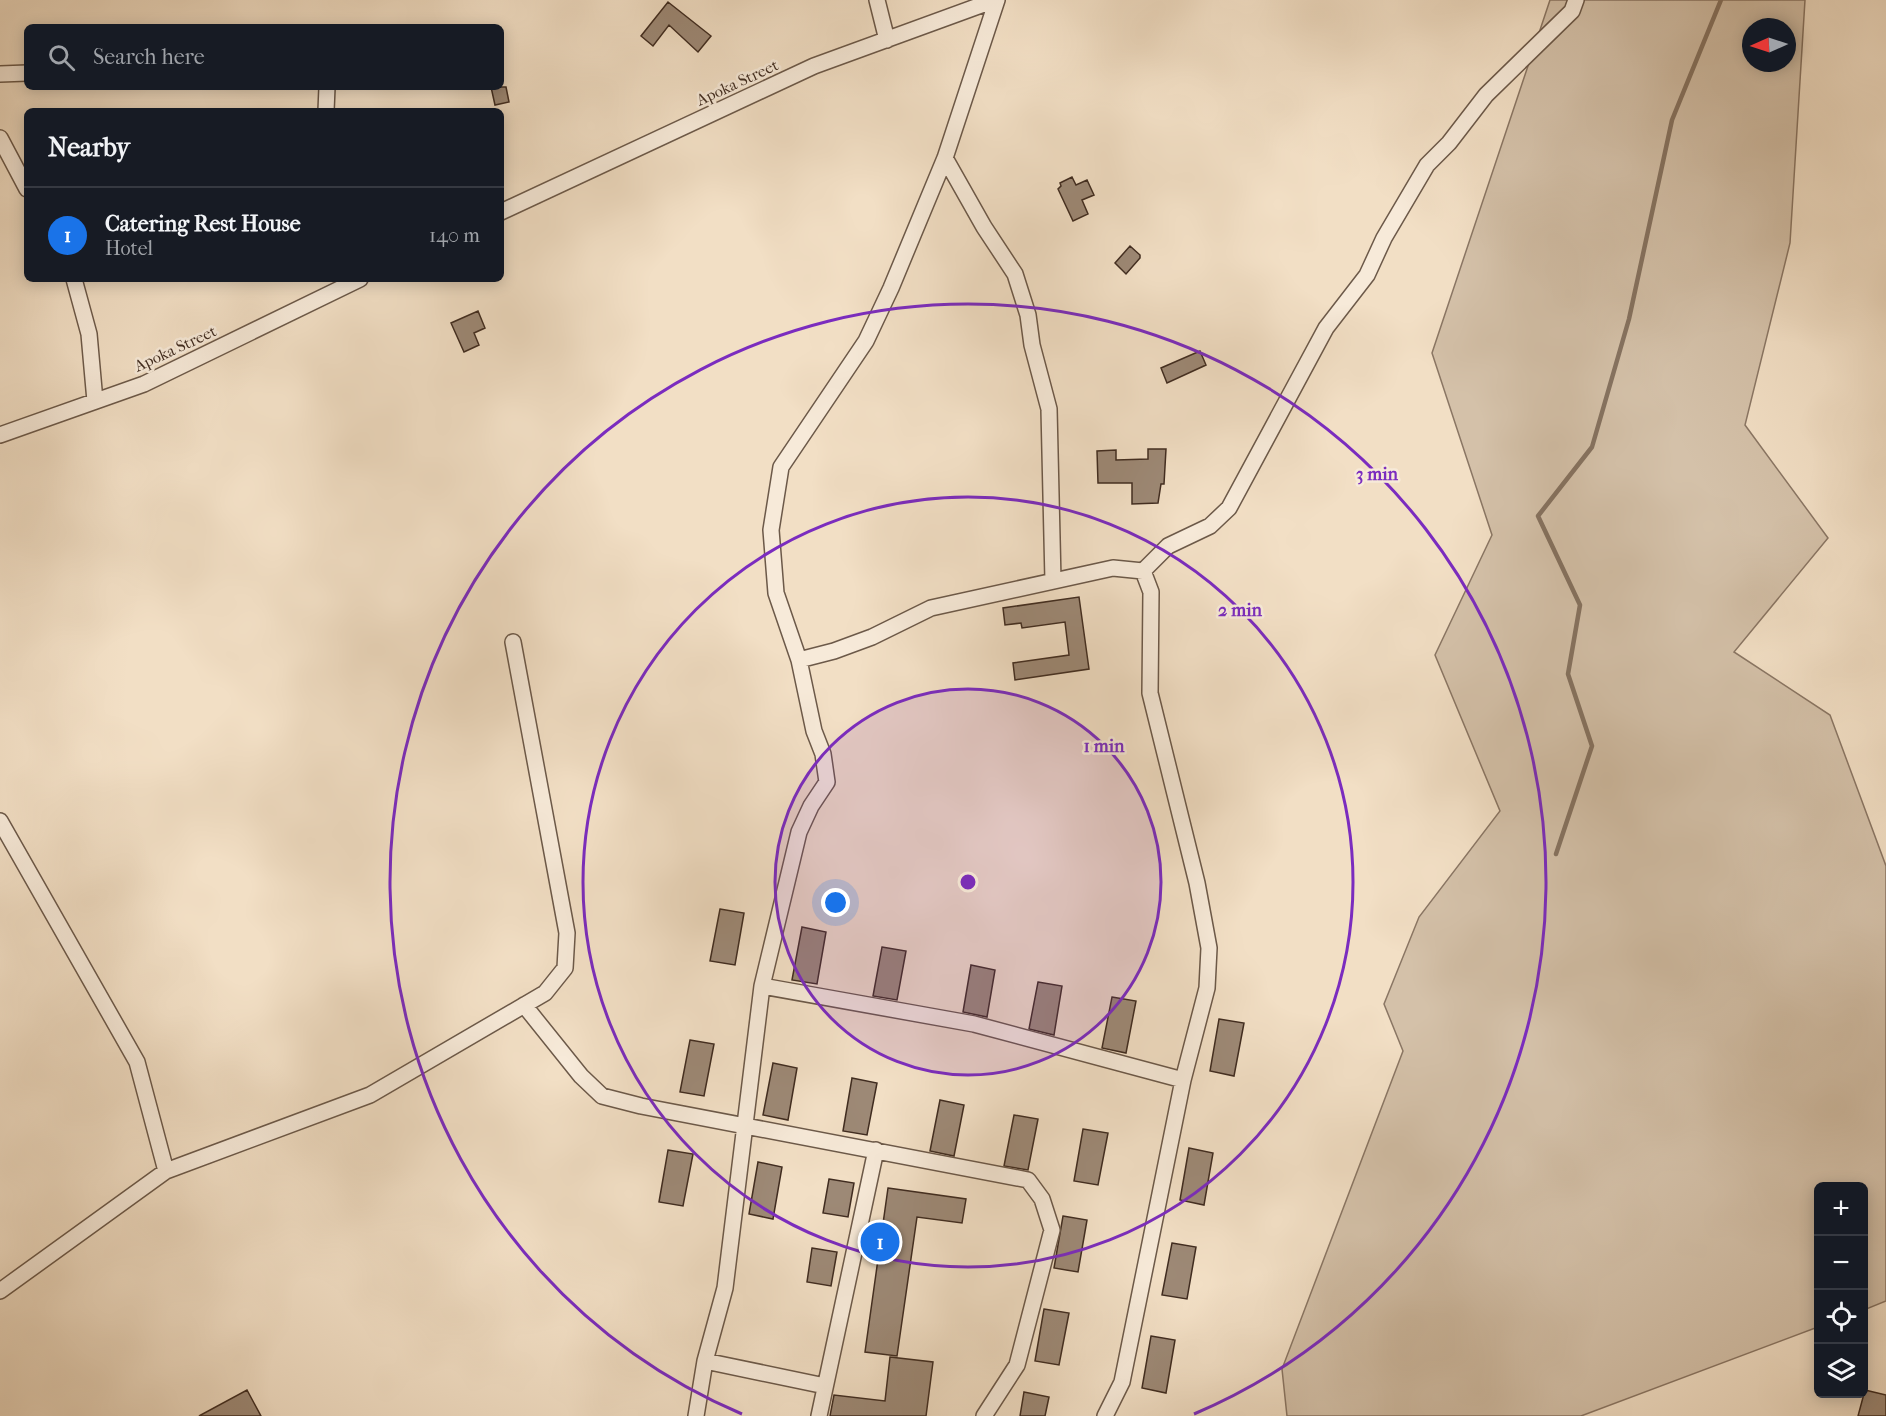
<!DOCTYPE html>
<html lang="en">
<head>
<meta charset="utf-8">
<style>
	:root { --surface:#171b24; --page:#242831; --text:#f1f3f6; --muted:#9ea1a6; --line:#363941; --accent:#1a73e8 }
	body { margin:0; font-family:"IM FELL French Canon",serif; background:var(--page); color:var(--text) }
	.controls { position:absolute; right:18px; bottom:18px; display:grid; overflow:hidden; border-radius:9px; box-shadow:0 3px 15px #0003 }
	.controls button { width:54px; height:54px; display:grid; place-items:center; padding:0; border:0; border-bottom:2px solid var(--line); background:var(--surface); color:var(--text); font:30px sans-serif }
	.compass { position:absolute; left:1742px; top:18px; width:54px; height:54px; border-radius:50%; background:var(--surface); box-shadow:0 3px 15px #0003; rotate:267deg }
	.you { position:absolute; left:836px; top:903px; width:21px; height:21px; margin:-15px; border:4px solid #fff; border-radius:50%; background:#1a73e8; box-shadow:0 0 0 9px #1a73e833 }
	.badge { display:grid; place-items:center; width:39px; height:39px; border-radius:50%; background:var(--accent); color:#fff; font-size:20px; font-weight:700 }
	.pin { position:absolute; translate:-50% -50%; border:3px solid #fff; box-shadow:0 2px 6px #0006 }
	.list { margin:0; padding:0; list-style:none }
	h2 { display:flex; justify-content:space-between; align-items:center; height:78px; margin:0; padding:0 24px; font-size:26px }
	h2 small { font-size:20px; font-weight:400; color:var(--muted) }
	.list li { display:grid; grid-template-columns:39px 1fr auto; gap:18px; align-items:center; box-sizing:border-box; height:96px; padding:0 24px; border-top:2px solid var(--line) }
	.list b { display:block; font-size:22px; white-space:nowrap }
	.list p { margin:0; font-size:20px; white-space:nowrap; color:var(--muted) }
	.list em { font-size:20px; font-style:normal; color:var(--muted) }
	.icon { flex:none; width:33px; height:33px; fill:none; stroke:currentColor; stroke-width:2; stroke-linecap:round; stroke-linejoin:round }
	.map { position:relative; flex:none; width:1886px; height:1416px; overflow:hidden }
	.search { position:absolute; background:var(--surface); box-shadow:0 3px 15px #0003; left:24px; top:24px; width:480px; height:66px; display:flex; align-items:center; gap:15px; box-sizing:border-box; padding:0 21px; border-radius:9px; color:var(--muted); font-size:22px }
	.panel { position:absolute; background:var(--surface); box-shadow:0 3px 15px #0003; left:24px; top:108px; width:480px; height:174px; border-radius:9px }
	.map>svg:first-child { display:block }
	.green { fill:#d4c1a9; stroke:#8a7664; stroke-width:1.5; fill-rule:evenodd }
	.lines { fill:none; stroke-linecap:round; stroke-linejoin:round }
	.stream { stroke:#867361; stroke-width:4.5 }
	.building { fill:#9d8976; stroke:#402c20; stroke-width:1.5 }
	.minor-casing { stroke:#6c5949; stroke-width:18 }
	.minor { stroke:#f7ead9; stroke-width:15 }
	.ring { fill:none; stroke:#7b2cbf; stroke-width:3 }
	.labels { text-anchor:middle; stroke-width:5; stroke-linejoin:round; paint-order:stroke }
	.street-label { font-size:16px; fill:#402c20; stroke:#f7ead9 }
	.centre { fill:#7b2cbf; stroke:#f7ead9; stroke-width:3 }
	.ring-label { font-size:18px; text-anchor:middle; font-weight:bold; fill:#7b2cbf; stroke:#f7ead9; stroke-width:5; stroke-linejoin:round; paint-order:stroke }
</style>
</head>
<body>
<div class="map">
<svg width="1886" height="1416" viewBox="0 0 1886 1416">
	<rect width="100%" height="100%" fill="#f2dfc5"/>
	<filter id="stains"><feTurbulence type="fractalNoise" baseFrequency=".00333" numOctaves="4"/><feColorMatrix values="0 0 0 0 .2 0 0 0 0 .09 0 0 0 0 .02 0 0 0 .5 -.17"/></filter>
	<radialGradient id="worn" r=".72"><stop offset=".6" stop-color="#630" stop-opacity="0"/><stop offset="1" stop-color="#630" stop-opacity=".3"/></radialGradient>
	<path class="green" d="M1550,0H1805L1790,243L1745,425L1828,538L1734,652L1830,715L1886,866V1301L1864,1310V1186H1818V1327L1581,1416H1287L1282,1369L1403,1051L1384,1004L1419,917L1500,811L1435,655L1492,535L1432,353ZM1751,27H1787V63H1751Z"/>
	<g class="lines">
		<path class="stream" d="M1556,854L1592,746L1568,674L1580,605L1538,516L1592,447L1629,319L1672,120L1721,0"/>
	</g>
	<path class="building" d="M668,2L711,36L698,52L669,25L653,46L641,36Z
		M491,87H506L509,102L495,105Z
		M1072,177L1076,185L1087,180L1094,195L1082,200L1088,214L1073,221L1058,189L1061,186L1060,183Z
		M1130,246L1140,255V258L1126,274L1115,263Z
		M478,311L485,328L474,333L479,345L464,352L451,323Z
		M1200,351L1206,365L1167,383L1161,368Z
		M1148,449H1166L1164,484H1161L1158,503L1132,504V483H1098L1097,451L1116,450V460L1148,459Z
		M1079,597L1089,669L1015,680L1013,663L1069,655L1065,622L1022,628L1021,623L1005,625L1003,608Z
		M720,909L744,913L735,965L710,961Z
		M802,927L826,932L817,984L792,980Z
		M882,947L906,951L897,1000L873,996Z
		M971,965L995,970L987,1017L963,1012Z
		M1038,982L1062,986L1054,1035L1029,1029Z
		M1112,997L1136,1001L1126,1053L1102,1048Z
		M1219,1019L1244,1023L1234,1076L1210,1071Z
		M690,1040L714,1044L704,1096L680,1092Z
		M773,1063L797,1068L788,1120L763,1115Z
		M852,1078L877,1083L867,1135L843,1131Z
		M940,1100L964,1105L954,1156L930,1151Z
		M1014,1115L1038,1119L1028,1170L1004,1166Z
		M1083,1129L1108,1133L1098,1185L1074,1181Z
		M1189,1148L1213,1153L1204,1205L1180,1200Z
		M668,1150L693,1154L683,1206L659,1202Z
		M758,1162L782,1167L773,1219L749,1214Z
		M829,1179L854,1183L848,1217L823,1213Z
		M888,1188L966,1199L962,1223L917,1217L897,1356L865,1352Z
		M1063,1216L1087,1220L1078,1272L1054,1268Z
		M1172,1243L1196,1247L1187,1299L1162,1295Z
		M812,1248L837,1252L831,1286L807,1282Z
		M1044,1309L1069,1313L1059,1365L1035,1361Z
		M1151,1336L1175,1340L1166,1393L1142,1388Z
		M890,1357L933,1362L926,1416H830L834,1395L885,1401Z
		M247,1390L261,1416H199Z
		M1865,1390L1886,1395V1416H1858Z
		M1024,1392L1049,1397L1045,1416H1020Z"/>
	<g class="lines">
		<defs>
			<path id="minor" d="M877,0L887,40
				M0,74L27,73
				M326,111L327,87
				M0,138L27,189
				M945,158L984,227L1015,274L1028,315L1032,345L1049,409L1053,581
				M501,212L814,66L995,0
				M74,279L89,334L95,401
				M0,435L144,384L360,279
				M1143,571L1168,546L1210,526L1229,508L1326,328L1367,275L1384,238L1427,165L1449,143L1486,95L1572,11L1576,0
				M799,660L834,651L872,637L931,608L1113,568L1143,571
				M0,821L137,1062L166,1171
				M762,986L974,1024L1183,1080
				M524,1005L581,1076L602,1096L641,1106L1028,1180L1042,1199L1052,1230L1017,1365L984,1416
				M0,1291L166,1171L370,1095L545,993L565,968L567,933L513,642
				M705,1361L825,1386
				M696,1416L705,1361L725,1288L762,986L799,832L811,806L827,782L823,754L814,731L799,660L776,593L771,530L781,467L866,341L891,288L945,158L997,0
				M819,1416L876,1150
				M1105,1416L1122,1382L1183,1080L1207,988L1209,948L1197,883L1150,693L1151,592L1143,571"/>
		</defs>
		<use href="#minor" class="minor-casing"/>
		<use href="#minor" class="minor"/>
	</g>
	<circle cx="968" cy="882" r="193" fill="#7b2cbf" fill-opacity=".12"/>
	<g class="ring">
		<circle cx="968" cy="882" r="193"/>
		<circle cx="968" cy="882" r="385"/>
		<path d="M742 1414A578 578 0 1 1 1194 1414"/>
	</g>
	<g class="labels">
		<g class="street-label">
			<text transform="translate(737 82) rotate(-25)" y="6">Apoka Street</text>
			<text transform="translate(175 348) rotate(-25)" y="6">Apoka Street</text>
		</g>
	</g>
	<circle cx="968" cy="882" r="9" class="centre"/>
	<g class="ring-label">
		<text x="1377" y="480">3 min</text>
		<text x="1240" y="616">2 min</text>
		<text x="1104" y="752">1 min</text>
	</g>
	<rect width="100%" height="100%" filter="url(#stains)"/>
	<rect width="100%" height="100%" fill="url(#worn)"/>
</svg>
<div class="controls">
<button>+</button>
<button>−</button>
<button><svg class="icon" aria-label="locate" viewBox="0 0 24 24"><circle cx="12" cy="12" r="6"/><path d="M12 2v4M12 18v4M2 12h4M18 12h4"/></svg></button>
<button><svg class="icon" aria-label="layers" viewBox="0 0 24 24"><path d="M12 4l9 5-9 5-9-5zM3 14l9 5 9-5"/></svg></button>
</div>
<svg class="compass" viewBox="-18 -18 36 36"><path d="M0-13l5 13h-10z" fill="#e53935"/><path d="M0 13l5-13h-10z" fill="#9ea1a6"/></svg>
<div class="you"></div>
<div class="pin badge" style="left:880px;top:1242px">1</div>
<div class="search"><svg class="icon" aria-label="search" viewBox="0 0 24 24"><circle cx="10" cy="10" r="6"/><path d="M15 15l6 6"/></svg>Search here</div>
<section class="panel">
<h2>Nearby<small></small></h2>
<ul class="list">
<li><span class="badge">1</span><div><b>Catering Rest House</b><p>Hotel</p></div><em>140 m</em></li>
</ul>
</section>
</div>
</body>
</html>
